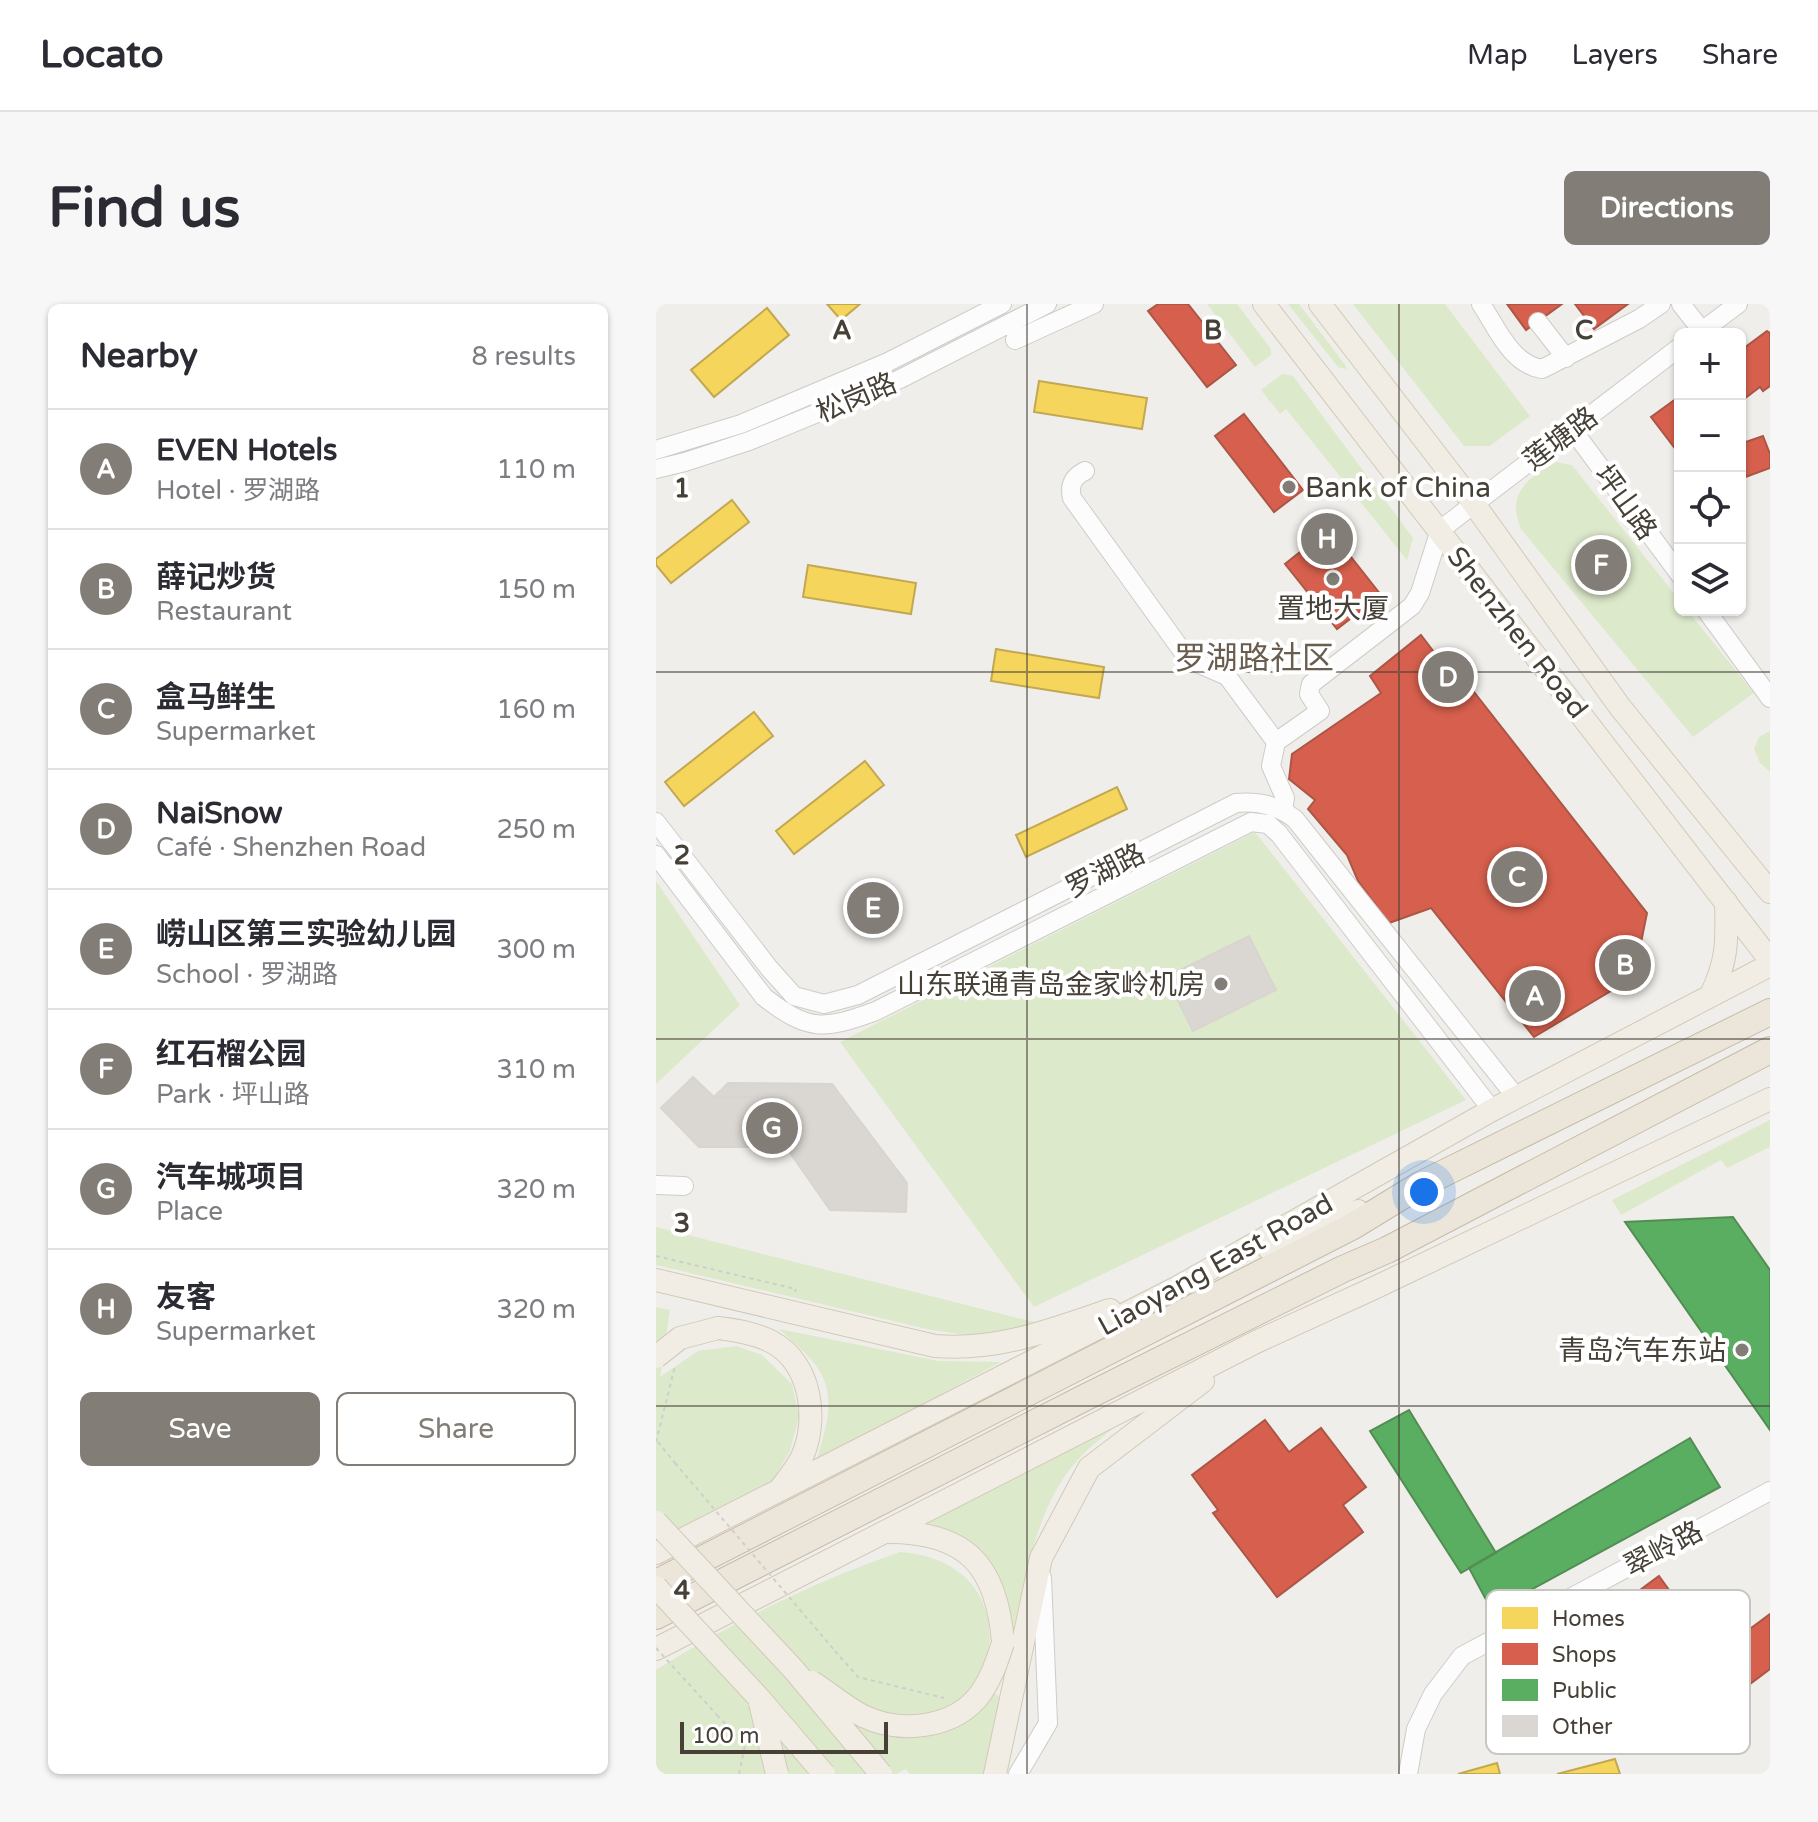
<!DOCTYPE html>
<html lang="en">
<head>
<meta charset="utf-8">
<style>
	:root { --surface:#fff; --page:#f7f7f7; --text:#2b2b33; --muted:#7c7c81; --line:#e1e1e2; --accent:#827d76 }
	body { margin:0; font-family:"Varela Round","Noto Sans SC",sans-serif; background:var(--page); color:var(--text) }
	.controls { position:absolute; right:24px; top:24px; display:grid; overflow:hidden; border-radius:12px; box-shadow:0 2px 6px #0004 }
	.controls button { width:72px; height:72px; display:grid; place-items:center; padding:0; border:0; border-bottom:2px solid var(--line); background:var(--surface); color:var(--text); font:40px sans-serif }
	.scale { position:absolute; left:24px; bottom:20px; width:208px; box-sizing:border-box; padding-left:8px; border:4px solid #464037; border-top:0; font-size:22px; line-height:28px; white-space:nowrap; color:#464037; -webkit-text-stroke:6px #fff; paint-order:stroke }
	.you { position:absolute; left:768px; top:888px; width:28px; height:28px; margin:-20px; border:6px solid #fff; border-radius:50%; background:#1a73e8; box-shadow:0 0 0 12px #1a73e833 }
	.badge { display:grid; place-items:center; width:52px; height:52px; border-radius:50%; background:var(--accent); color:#fff; font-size:26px; font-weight:700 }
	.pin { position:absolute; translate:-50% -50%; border:4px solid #fff; box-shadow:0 2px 8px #0006 }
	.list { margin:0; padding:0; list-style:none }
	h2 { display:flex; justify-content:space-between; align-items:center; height:104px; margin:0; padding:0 32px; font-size:34px }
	h2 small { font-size:26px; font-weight:400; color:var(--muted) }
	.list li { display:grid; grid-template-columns:52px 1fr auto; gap:24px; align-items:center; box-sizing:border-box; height:120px; padding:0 32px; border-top:2px solid var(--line) }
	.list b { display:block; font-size:30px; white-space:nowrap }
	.list p { margin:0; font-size:26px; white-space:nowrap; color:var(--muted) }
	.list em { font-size:26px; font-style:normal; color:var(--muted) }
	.actions { display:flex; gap:16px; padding:24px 32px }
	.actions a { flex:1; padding:18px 0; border:2px solid var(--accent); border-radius:12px; text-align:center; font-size:28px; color:var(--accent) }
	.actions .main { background:var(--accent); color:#fff }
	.icon { flex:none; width:44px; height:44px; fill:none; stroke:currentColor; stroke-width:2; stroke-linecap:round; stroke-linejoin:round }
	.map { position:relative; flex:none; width:1114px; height:1470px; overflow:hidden; border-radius:12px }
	header { display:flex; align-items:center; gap:48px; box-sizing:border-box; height:112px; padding:0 40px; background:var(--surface); border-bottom:2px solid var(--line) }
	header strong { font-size:38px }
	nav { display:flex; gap:44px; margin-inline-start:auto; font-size:28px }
	.intro { display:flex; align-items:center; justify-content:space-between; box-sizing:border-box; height:192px; padding:0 48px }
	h1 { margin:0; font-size:56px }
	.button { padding:20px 36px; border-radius:12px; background:var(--accent); color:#fff; font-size:28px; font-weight:700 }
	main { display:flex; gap:48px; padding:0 48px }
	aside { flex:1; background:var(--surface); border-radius:12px; box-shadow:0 2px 6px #0004 }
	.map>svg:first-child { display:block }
	.green { fill:#dde9cb }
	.homes { fill:#f6d55c; stroke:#c1a851; stroke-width:2 }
	.shops { fill:#d6604d; stroke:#ab5646; stroke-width:2 }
	.public { fill:#5aae61; stroke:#548d54; stroke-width:2 }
	.building { fill:#dad7d2; stroke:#d8d5d0; stroke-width:2 }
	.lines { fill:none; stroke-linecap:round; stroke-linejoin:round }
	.minor-casing { stroke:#ceccc7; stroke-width:20 }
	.major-casing { stroke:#d1cab8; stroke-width:24 }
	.highway-casing { stroke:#c7bba6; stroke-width:28 }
	.path { stroke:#d0cecb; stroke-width:2; stroke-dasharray:4 4; stroke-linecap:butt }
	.minor { stroke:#fdfcfc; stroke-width:18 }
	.major { stroke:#f1ede4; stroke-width:22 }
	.highway { stroke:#ebe5da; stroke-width:26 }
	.major-bridge-casing { stroke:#d1cab8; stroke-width:24; stroke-linecap:butt }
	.path-bridge { stroke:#d0cecb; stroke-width:2; stroke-dasharray:4 4; stroke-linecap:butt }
	.major-bridge { stroke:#f1ede4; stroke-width:22 }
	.grid { fill:none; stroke:#464037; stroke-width:2; stroke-opacity:0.55 }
	.poi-dot { fill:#827d76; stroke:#fff; stroke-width:3 }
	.labels { text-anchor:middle; stroke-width:8; stroke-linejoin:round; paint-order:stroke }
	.street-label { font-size:28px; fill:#464037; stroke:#fff }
	.poi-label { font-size:28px; fill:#464037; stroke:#fff; text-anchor:end }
	.quarter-label { font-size:32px; fill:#685d4e; stroke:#fff }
	.key { fill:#fff; stroke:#c8c6c3; stroke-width:2 }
	.key-label { font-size:22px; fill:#464037 }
	.grid-label { font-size:26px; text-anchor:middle; font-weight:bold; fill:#464037; stroke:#fff; stroke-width:8; stroke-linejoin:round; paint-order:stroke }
</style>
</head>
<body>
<header>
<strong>Locato</strong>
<nav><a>Map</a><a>Layers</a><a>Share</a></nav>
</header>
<div class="intro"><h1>Find us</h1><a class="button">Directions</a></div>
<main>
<aside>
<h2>Nearby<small>8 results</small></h2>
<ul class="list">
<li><span class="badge">A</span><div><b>EVEN Hotels</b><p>Hotel · 罗湖路</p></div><em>110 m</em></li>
<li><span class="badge">B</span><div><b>薛记炒货</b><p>Restaurant</p></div><em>150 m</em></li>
<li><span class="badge">C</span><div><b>盒马鲜生</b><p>Supermarket</p></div><em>160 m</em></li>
<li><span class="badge">D</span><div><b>NaiSnow</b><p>Café · Shenzhen Road</p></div><em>250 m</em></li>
<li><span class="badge">E</span><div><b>崂山区第三实验幼儿园</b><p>School · 罗湖路</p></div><em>300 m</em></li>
<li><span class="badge">F</span><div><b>红石榴公园</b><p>Park · 坪山路</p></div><em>310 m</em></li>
<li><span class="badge">G</span><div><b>汽车城项目</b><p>Place</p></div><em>320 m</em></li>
<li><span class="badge">H</span><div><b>友客</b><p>Supermarket</p></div><em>320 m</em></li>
</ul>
<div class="actions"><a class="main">Save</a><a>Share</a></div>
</aside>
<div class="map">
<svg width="1114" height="1470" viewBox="0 0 1114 1470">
	<rect width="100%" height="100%" fill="#f0eeea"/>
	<path class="green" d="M551,0H581L615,45V51L599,63Z
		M632,0H643L690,62V65L682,63Z
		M697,0H789L874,112L834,142H808Z
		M626,70L637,72L757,234L751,256L630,105L624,110L605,86Z
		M900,158L916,161L1024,297V306H1031L1098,389L1037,433L865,225C850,189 871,175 900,158Z
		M1114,427V468L1104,459L1098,445L1103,433Z
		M599,528L810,796L378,1003L184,738Z
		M0,577L84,701L0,780Z
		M1114,816V843L1071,864L1065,856L965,911L956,896Z
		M0,923L386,1020L324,1033L275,1026L0,961Z
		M0,1003L14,1006L4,1073L42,1047L81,1042L106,1051L136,1080L143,1112L134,1147L115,1180L0,1237Z
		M123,1025L283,1057L345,1058L160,1157C169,1128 181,1095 163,1066C154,1051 135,1037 123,1025Z
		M467,1116C452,1129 434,1142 420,1158C379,1203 367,1286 353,1344L311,1238L285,1224L261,1220Z
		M244,1248C303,1252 342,1290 332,1351C330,1361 324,1370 320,1379L345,1393L327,1470H254L250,1465L241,1470H0V1366C77,1318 159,1277 244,1248Z"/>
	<path class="homes" d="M171,0H204L185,16Z
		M111,4L133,31L58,93L35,66Z
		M383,77L491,94L486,125L378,108Z
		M76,196L93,218L15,279L0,261V255Z
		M152,261L260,279L255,310L147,293Z
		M340,345L448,363L443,394L335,377Z
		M98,408L117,432L28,502L9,478Z
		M209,457L228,481L138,550L120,527Z
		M461,483L471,505L370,553L360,531Z
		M959,1455L964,1470H901Z
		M841,1459L844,1470H802Z"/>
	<path class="shops" d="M502,0H532L580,61L551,83L492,7Z
		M851,0H906L870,26Z
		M919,0H972L938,25Z
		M1111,27L1114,29V82L1107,87L1104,83L1084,98V47Z
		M1024,92V151L995,113Z
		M588,110L647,186L618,208L559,132Z
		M1107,132L1114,150V164L1084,175V140Z
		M673,225L725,291L681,325L629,260Z
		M765,331L794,369L800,365L991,609L978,673L878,733L775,604L733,619L702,577L691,551L652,505L659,496L633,475L636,450L725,389L714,372Z
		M609,1116L633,1148L665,1124L710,1183L687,1201L707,1228L621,1293L557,1209L562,1206L536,1171Z
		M1003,1272L1029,1308L948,1368L922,1332Z
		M1114,1310V1365L1090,1383L1063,1348Z"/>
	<path class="public" d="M1077,913L1114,966V1126L969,918Z
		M753,1106L840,1249L805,1269L714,1127Z
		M1034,1134L1064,1183L836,1307L813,1264Z"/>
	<path class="building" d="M593,632L620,686L537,727L510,673Z
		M37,773L58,793L72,779L176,780L251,879L250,908L174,906L130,843H43L5,804Z
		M37,773L58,793H130V843H43L5,804Z"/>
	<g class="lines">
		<defs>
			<path id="minor" d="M825,0C841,24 855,60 886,65L983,15L1005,0
				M1025,0L1046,27
				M882,18L910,54
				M1042,30L1082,0
				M359,36L438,0
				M916,125L1024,271
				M0,146L85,120L232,58L346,0
				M0,165L29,158L93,137L244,75L391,0
				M429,167C417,173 413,181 416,194L532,355L571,372L620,438
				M1050,306L1114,394
				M627,506L629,494L615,462L620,438L664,407L653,390L655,380L756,302L764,289L784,226L1024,43
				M0,518L113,664L138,692L168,700L202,691L580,499C603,497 620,501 639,515L860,793
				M0,551L108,693C153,728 168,726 220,707L595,518L612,520L623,530L836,806
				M0,881L28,882
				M362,1470L392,1419L386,1273
				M752,1470L760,1425L777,1390L806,1352L1114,1187"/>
			<path id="major" d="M608,0L1114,656
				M664,0L818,200L964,403L1114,588
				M1055,691C1072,655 1071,637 1070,598
				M613,945L702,907
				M0,976L279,1042C343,1047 394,1026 454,1006
				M62,1024C81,1026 99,1029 116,1038C155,1059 163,1115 146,1153C141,1164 132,1174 125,1184
				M232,1228C311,1228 341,1262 347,1339
				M0,1249L522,983L836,806L1114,661
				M0,1345L600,1038L716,985L1114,795
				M339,1470L385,1254L433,1164L547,1077"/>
			<path id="highway" d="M0,1279L697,922L764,881L1114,708
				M0,1312L428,1094L687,965L731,946L1114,746"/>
		</defs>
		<use href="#minor" class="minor-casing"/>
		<use href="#major" class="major-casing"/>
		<use href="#highway" class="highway-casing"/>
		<path class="path" d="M0,952L140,985L139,988
			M0,1138L19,1062
			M2,1138L19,1159
			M179,1347L202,1373L288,1394
			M61,1411L88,1440
			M83,1470L89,1441L94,1438"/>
		<use href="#minor" class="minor"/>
		<use href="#major" class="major"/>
		<use href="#highway" class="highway"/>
		<defs>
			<path id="major-bridge" d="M0,1053L24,1034L62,1024
				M0,1218L138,1366L225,1470
				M0,1283L103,1394L168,1470
				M156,1378C172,1388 189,1403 207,1412C244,1430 299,1425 325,1389C336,1373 341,1357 347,1339
				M104,1399L121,1470"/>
		</defs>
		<use href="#major-bridge" class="major-bridge-casing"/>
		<path class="path-bridge" d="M19,1159L179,1347
			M0,1344L61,1411"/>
		<use href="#major-bridge" class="major-bridge"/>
	</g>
	<path class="grid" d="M371,0V1470M743,0V1470M0,368H1114M0,735H1114M0,1102H1114"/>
	<g class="poi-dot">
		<circle cx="633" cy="183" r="8"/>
		<circle cx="677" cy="275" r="8"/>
		<circle cx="565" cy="680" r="8"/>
		<circle cx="1086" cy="1046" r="8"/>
	</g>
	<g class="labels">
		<g class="street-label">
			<text transform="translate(200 93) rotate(-23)" y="10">松岗路</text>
			<text transform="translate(904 134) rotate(-37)" y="10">莲塘路</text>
			<text transform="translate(970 198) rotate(54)" y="10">坪山路</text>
			<text transform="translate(862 328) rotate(52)" y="10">Shenzhen Road</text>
			<text transform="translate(449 566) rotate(-27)" y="10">罗湖路</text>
			<text transform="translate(559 960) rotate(-29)" y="10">Liaoyang East Road</text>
			<text transform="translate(1007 1244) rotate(-28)" y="10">翠岭路</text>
		</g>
		<g class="poi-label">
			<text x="649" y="193" text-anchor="start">Bank of China</text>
			<text x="677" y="314" text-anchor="middle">置地大厦</text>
			<text x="549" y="690">山东联通青岛金家岭机房</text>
			<text x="1070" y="1056">青岛汽车东站</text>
		</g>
		<g class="quarter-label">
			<text x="598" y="365">罗湖路社区</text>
		</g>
	</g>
	<rect x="830" y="1286" width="264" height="164" rx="12" class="key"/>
	<rect x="846" y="1303" width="36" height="22" fill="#f6d55c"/>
	<rect x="846" y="1339" width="36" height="22" fill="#d6604d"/>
	<rect x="846" y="1375" width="36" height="22" fill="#5aae61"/>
	<rect x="846" y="1411" width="36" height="22" fill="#dad7d2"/>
	<g class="key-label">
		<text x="896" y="1322">Homes</text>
		<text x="896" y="1358">Shops</text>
		<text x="896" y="1394">Public</text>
		<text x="896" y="1430">Other</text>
	</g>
	<g class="grid-label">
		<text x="186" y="35">A</text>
		<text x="557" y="35">B</text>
		<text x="928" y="35">C</text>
		<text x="26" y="193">1</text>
		<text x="26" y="560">2</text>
		<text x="26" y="928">3</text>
		<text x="26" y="1295">4</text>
	</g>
</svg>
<div class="controls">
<button>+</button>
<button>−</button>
<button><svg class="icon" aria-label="locate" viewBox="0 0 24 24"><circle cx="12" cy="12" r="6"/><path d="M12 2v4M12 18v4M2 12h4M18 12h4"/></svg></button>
<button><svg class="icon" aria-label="layers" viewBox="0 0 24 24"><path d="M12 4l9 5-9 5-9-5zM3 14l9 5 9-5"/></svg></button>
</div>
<div class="scale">100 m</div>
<div class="you"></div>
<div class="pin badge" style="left:879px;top:692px">A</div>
<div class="pin badge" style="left:969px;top:661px">B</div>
<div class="pin badge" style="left:861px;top:573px">C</div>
<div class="pin badge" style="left:792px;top:373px">D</div>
<div class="pin badge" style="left:217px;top:604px">E</div>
<div class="pin badge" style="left:945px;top:261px">F</div>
<div class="pin badge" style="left:116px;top:824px">G</div>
<div class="pin badge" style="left:671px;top:235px">H</div>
</div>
</main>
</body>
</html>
